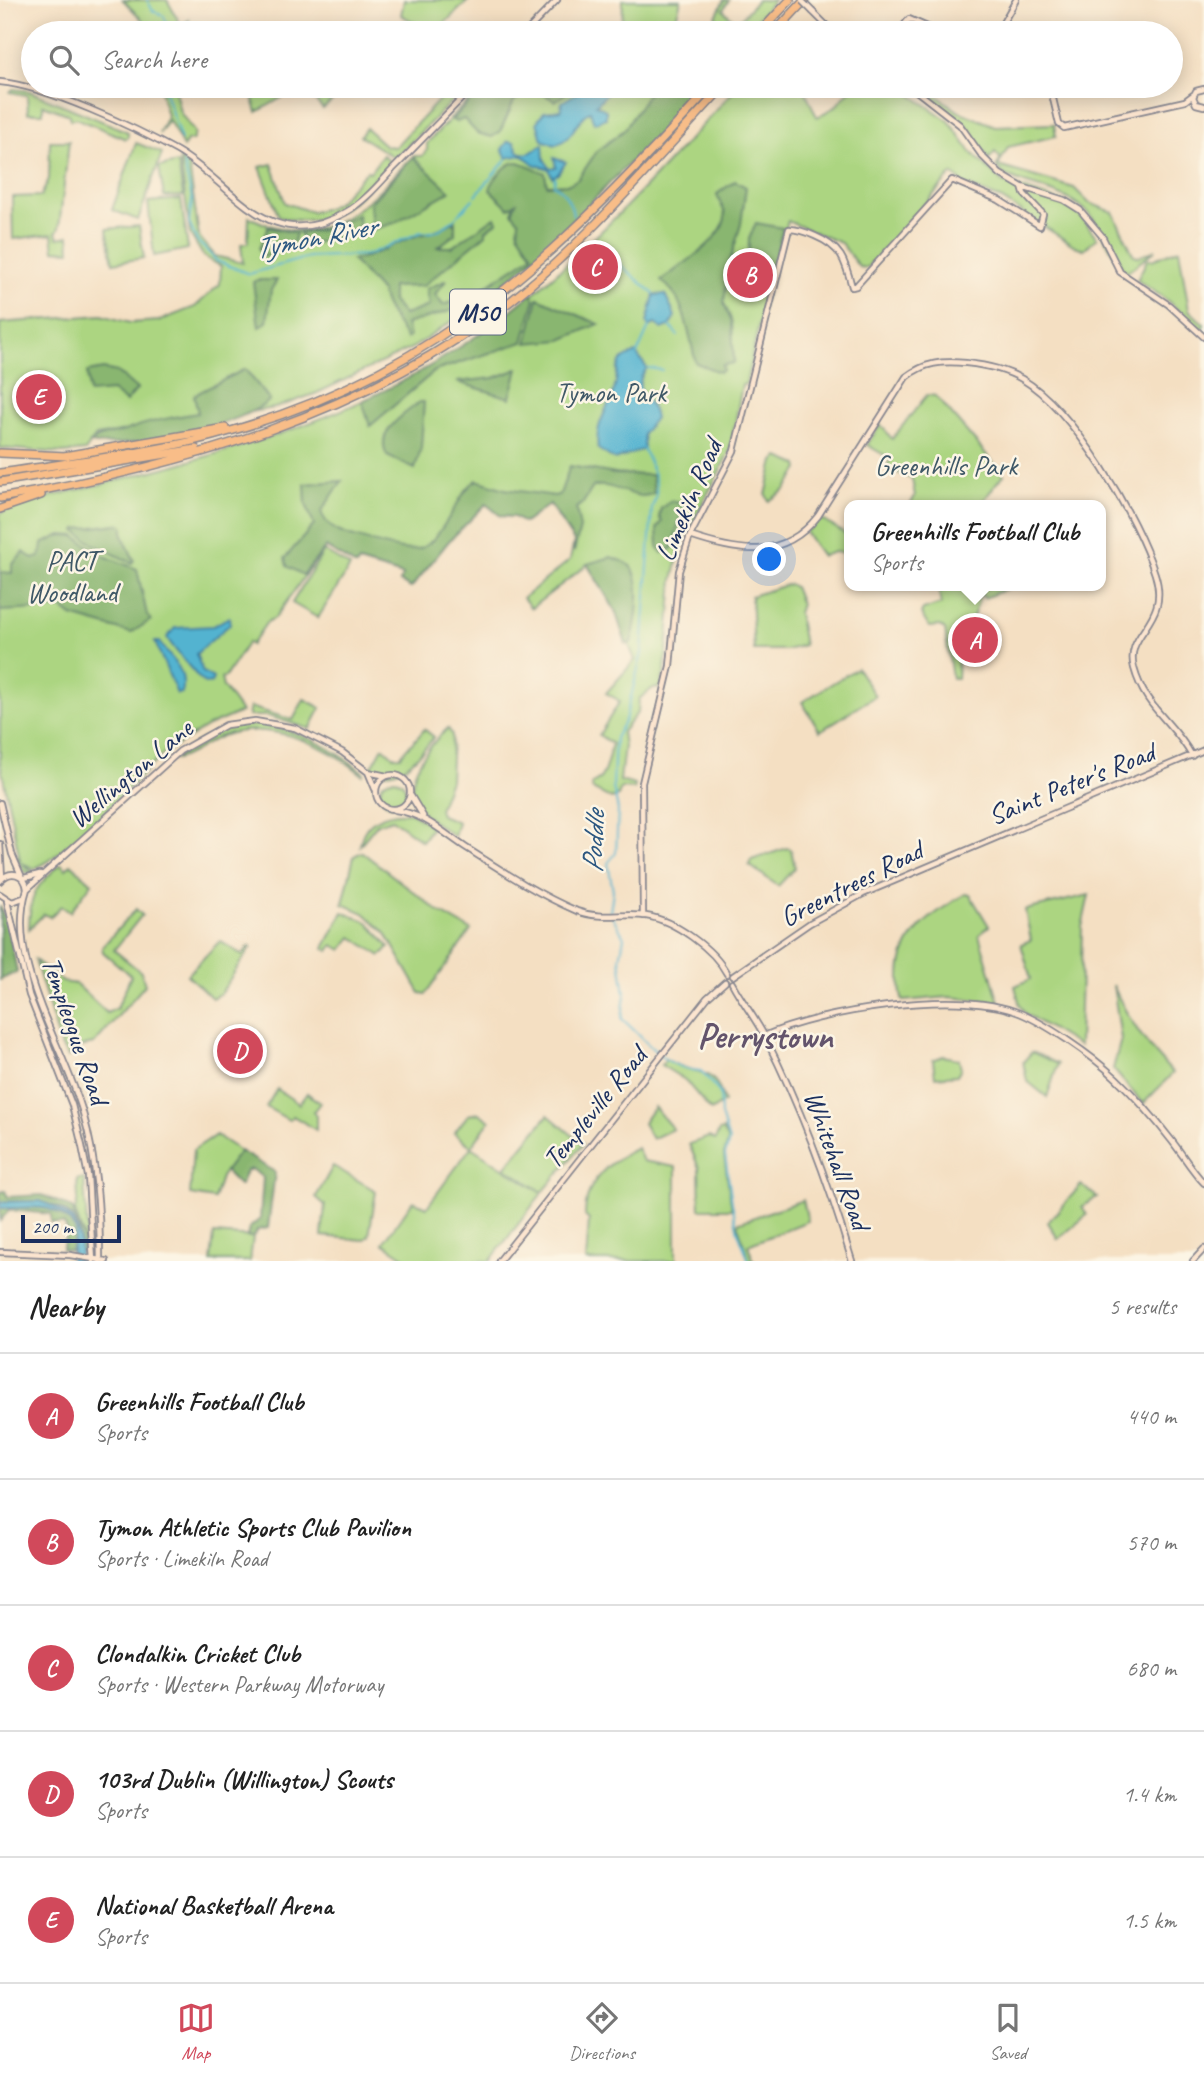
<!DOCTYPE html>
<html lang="en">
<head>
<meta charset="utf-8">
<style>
	:root { --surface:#fff; --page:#f2f2f2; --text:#222; --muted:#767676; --line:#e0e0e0; --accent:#d1495b }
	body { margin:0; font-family:Caveat,sans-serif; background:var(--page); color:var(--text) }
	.scale { position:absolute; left:21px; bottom:18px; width:100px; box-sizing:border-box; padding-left:7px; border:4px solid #1b2f5e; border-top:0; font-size:19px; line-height:24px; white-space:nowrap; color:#1b2f5e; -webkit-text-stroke:5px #fcf5e5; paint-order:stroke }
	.you { position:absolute; left:770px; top:560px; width:24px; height:24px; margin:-18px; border:5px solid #fff; border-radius:50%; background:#1a73e8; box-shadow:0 0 0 10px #1a73e833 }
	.badge { display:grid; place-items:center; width:46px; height:46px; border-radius:50%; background:var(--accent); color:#fff; font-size:23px; font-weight:700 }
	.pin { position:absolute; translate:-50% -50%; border:4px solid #fff; box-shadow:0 2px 7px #0006 }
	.popup { position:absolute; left:844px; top:500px; width:262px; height:91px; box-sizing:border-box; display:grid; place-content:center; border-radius:14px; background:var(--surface); filter:drop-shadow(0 2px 5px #0005); font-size:23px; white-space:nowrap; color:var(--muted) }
	.popup b { font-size:26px; color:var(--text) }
	.popup::after { content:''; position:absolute; left:50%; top:100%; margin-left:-14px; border:14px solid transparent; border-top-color:var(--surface) }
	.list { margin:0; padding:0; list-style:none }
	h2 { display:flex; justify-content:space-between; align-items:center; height:91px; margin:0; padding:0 28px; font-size:30px }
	h2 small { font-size:23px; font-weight:400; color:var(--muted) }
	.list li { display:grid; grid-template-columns:46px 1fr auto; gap:21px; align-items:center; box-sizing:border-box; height:126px; padding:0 28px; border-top:2px solid var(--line) }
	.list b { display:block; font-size:26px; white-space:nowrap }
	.list p { margin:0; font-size:23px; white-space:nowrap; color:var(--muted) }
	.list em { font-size:23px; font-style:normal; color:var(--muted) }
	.icon { flex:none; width:38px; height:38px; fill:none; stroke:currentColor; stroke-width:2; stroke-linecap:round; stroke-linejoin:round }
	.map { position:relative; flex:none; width:1204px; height:1261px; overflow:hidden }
	.search { position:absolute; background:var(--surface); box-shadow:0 4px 18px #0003; left:21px; right:21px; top:21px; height:77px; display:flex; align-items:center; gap:18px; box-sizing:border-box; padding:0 24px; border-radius:38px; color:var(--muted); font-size:26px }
	.sheet { height:721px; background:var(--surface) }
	nav { display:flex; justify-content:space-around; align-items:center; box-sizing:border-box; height:98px; border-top:2px solid var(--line); background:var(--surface); font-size:19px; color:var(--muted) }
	nav a { display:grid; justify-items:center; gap:4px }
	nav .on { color:var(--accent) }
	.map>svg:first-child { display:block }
	.green { fill:#acd581; stroke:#648270; stroke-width:2 }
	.forest { fill:#89b66f; stroke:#527266; stroke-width:2 }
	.water { fill:#52b3d0; stroke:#367197; stroke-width:2 }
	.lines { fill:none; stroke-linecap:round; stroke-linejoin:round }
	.stream { stroke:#52b3d0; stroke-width:2 }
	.secondary-casing { stroke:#888790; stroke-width:8 }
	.highway-casing { stroke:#888790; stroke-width:10 }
	.secondary { stroke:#fce5cf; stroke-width:4.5 }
	.highway { stroke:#f8bd88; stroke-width:7 }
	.secondary-bridge-casing { stroke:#888790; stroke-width:8; stroke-linecap:butt }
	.secondary-bridge { stroke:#fce5cf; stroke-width:4.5 }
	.labels { text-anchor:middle; stroke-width:5; stroke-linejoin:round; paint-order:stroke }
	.shield { fill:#fcf5e5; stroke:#5e6a86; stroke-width:2 }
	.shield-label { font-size:26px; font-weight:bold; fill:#1b2f5e }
	.park-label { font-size:28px; fill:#3f5867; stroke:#fcf5e5 }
	.street-label { font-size:28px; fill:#1b2f5e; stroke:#fcf5e5 }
	.water-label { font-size:30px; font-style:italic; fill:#2c5780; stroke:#fcf5e5 }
	.district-label { font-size:35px; font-weight:bold; fill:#63546c; stroke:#fcf5e5 }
</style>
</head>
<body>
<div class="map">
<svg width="1204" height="1261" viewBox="0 0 1204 1261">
	<rect width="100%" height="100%" fill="#fcf5e5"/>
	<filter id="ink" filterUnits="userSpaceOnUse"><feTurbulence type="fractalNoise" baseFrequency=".0143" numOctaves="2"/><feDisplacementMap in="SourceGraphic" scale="14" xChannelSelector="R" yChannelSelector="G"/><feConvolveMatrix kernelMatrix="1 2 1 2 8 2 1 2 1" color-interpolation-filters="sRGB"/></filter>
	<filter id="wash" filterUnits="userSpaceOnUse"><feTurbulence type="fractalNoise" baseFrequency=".00686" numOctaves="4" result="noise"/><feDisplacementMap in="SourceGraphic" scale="28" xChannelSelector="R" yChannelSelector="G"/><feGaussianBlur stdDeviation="1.57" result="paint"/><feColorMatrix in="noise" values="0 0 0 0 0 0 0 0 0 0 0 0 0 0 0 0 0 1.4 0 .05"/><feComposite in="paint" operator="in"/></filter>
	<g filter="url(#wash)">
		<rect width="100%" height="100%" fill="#f4dfc2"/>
		<path class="green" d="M123,0H167L181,25L189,20L186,26L198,33H155Z
			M404,0H469L434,33L401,15Z
			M623,0H681L672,33H615L622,27Z
			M724,0H729L723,10L737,23L757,0H774L745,33H708Z
			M159,86H174L180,112L195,133L192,141L188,140L183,147L169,120L159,134L167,116Z
			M249,86H328L338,95L323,109L302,86L257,112Z
			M452,86H467L395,158L360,136L366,128L386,146L395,147Z
			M482,86H698L549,247L476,305L414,347L317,393L275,408L96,436L85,451L62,453L0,448V323L102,315L130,323L159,321L195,307L220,284L221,266L204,257L190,234L180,159L189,165L199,237L215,256L243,263L241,244L248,243L249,217C326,255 363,207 413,156H422L427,150V143Z
			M738,86H803L817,117L835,107L854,86H898L949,121L971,152L1002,182L1065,203L1076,210L1097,238L1084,249L1075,246L999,198L965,185L952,174L867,268L859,267L841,243L788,221L764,301L746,384L742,385L730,451L681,545L673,580L665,671L660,688H653L639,699L638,712L622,732L624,746L620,781L635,785L634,789L621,788L618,796L612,799L592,789V784C607,779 607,757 612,744L599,735L620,701L606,693L635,660L615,610L588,564L531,608L523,598L570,560L574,541L549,504L524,523L514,517L501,516L486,504L448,542L411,588L400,582L403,575L359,562L356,566L325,547L275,618L267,622L251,645L248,642L225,677L221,678L223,687L241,712L208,726L163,754L98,819L49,861L34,869L22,863L35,874L24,872L15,855L20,860L0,762V513C32,499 68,492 102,484C163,468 225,453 285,432C358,406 431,373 492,326C580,261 665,167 738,86Z
			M916,86H924L958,111L995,126L1054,124L1056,136L1008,147L998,166L1074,188L1089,203L1113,212L1133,254L1138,257L1156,250L1126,273C1110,255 1105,231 1088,213C1067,191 1032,189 1005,175L996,167L1001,159L995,152L989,159L967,126Z
			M13,89L29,91L128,132V136L126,139L76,118L70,120V115L43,105V113H28L27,95L10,92Z
			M50,141H69L59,228L56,233L58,238L69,236L70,251L54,250L52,234L13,239L12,197L41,196L49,179Z
			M136,143L162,153L138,220L112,210Z
			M383,155L391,163C357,200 335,231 279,217L260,167L272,164L285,203L312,212L327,208L338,202L367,171L370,172Z
			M178,163L183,196L164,197L159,167Z
			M181,199L188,249L154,256L148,202Z
			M139,226L144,258L113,263L107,229Z
			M1179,249L1189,310L1204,324L1202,330L1164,298L1137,280L1148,258L1152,260Z
			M927,395L936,396L1004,475C993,485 989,495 980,505H910L915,496L912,479L886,467L891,459L867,445L880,424L892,439Z
			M779,457L798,465L799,469L785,490L769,501L766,495L774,461Z
			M821,519L849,536V553L834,552L822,556L805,532Z
			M324,551L350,567L318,618L292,603Z
			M789,584L794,587L801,604L798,613L804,645L786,650H754L751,596Z
			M938,586H1004L1006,589L984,598L981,593L971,623L986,632L983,647L970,651L962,649L958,660L957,678H952L945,630L940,626L929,627L921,614L923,610L941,604Z
			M857,668L875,696L820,731L802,702Z
			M304,699L321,708L310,729L268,716H248L250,707L293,720Z
			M259,724C299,730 333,747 364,773L363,775C327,745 269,719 222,736C208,741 186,759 175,759C198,738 228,723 259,724Z
			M448,728L452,735L450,780L439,809L441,815L458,822L454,836C444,829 432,822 423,813C395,787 427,747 448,728Z
			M424,729L434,737C417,758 401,781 370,770L383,747L393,756H401C407,745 417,741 424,729Z
			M380 792a13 13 0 1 1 26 0a13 13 0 1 1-26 0Z
			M412,813L432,827L422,841L392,819L377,824L360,845C364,818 388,811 412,813Z
			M787,848L791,849L795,868L778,886L749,865L751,860Z
			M362,852L438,911L471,930L426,994L420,993L385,932L364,913L343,904L354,856Z
			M61,864L66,869L71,864L92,883L70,912L61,906L50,917L44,914L29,929C29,895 36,885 61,864Z
			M965,894L970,895L989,926L979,935L999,1002L949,997L903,1001C900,995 900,988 900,980C899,935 931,915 965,894Z
			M1089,895L1082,927L1079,1046L1026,1014L1020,1006L1015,986L1031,979L1021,944L1031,940L1025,910Z
			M136,909L142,915L114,950L141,972L145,985L94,1044L79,1047L68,1057L61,1046L35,960L63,982L76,984L107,1013L117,1008L131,976L103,952L102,947Z
			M343,912L368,922L389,947L381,956L352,937L342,950L333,945L329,951L324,948Z
			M220,941L242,955L249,946L251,947L221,993L212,998L187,975Z
			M1113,985C1128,1020 1146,1045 1173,1073L1143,1104L1113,1069L1121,1039Z
			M1032,1052L1058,1064L1047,1097L1027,1081L1023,1062Z
			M943,1056L959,1059L961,1068L957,1075L935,1077L933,1060Z
			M666,1059C694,1078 713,1061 724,1102L711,1111L685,1080L661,1065Z
			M277,1089L299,1104L307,1093L320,1103L313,1112L316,1116V1130L293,1116L289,1120L266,1107Z
			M654,1107L673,1129L652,1139L643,1123Z
			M479,1113L490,1121L471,1146L454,1133L468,1115Z
			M548,1115L583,1144L543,1192L505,1168Z
			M723,1130L728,1141L724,1155L732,1209H700L699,1168L689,1144L709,1137L715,1140L719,1131Z
			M216,1135L240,1151L221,1177L214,1199L190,1195L193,1150Z
			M471,1147L542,1193L490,1261H410L383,1243L413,1201L427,1207Z
			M637,1148L643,1161L676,1167V1261H586L589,1220L585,1216C585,1181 608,1162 637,1148Z
			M333,1166L376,1191L369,1236L364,1240L322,1236L325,1205L316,1197Z
			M77,1179H84L88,1243L85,1242L75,1211L78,1199Z
			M1081,1185L1097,1197L1082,1207L1087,1215L1058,1239L1048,1222Z
			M803,1200L808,1221L748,1245L754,1261H749L737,1223Z
			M214,1234L253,1237L250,1261H211Z"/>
		<path class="forest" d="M484,86H577L555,101L535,89L514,101L500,132L492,137L477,133L464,119L456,122L452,120Z
			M653,86H705L549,245L513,276L474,304L406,324L409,337L406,339C399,325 382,306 382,293L352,260C379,256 397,240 420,235C435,231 440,229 455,221V234L438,247H452L495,217L497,222L486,230V234L423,286L392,287V301L404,315L429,306L426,289L447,280L435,294L443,305L471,296L533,255L518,232L519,221L512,212L516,203L509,208L490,190C491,182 507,161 518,162C524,163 538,170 545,173L547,185L569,184L578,179L597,151L624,130Z
			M413,157L450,191L394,223L372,230L370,203Z
			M735,181L746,187L741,224L729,265L724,303L732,322L734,363L722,365L723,370L719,372L696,363C689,338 685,295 661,281C677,267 727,239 725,214C724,208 718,201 717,194Z
			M358,215L359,232L307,245L299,233L323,230Z
			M756,223L783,228L768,283L762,281V273L748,270L749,239Z
			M268,227L296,233L293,246L264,257L259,249Z
			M257,280H277L271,290L267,322L259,327L253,282Z
			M531,294L535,299L523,342L435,371L370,426L362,401C424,373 480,337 531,294Z
			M538,298L599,324L561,340L527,343Z
			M103,369L117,372L137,389L126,402L112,391L89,393L87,372Z
			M245,369L270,400C240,427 128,450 90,443C101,433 114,435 127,430C150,421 173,417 198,413L194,395Z
			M518,369L510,398L457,382L494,378Z
			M420,402H424L421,448L415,469L387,456C374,432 404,414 420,402Z
			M570,466L615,474L652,475L654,493C636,504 613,480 593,487L583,503L576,508L580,528L574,552V541L550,504L524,523L514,517L501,516L486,504L448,542L411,588L400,582L403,575L359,562L356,566L326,547L303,575L287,566L285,558L314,525L306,504L305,484L342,481L321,512C329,532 345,534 365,540C423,556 425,557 456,506C462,496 467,486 477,480L505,489L555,496L560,494Z
			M671,501L684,504L672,549L662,553L658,546L657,528L662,522L659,517L661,508Z
			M117,524L123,525V536L134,560L132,563L93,544L76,531L77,529Z
			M61,535L75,536L102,555L137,569L147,615L151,620L131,633L72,616L62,608L0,611V572L12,573V565L24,552L33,559L40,557L42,544Z
			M611,557C617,559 626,561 631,567C644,581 636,626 631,643L626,644L615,610L587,564Z
			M0,906L8,925L17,972L0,980Z
			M240,1151L275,1172L268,1228L258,1230L253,1237H247L249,1228L260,1219L263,1178L252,1169L246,1171L240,1186L225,1171Z
			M5,1191L8,1197L42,1195L72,1208L85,1242L83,1251H80C79,1244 80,1235 78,1229C69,1198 24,1201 0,1202V1192Z
			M34,1205C48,1206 69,1218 76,1230L71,1251L62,1250L67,1230L64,1224L51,1223V1214L9,1210L0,1221V1208Z"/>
		<path class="water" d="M589,86H614L596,105L606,110V118L594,123L590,111C576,119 574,139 555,145L542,140L537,122L544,112L561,110L562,102Z
			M508,141L514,142L519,152C531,157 535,148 543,144L544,159L550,168L556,167L554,158L566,162L558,174L552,177L549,169L534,164L522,155L507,158L502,149Z
			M665,294L675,316L670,326L662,329L655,324L649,327L647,323L654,295Z
			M636,353L647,368C628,393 652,395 655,418L643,434L644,449L615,460L598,449C594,423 608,411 615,387C617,380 616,372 619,365C621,358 629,355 636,353Z
			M229,617L230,624L196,654L203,672L213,678L211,683L205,684C199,679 168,642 167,637L175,628L213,626Z
			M155,642H159C171,659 188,670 182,693L177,694Z
			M40,1201C74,1214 82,1225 80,1261H70L76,1230C58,1199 28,1209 0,1208V1202Z"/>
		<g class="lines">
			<path class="stream" d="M147,0L153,11L164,16L169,33
				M163,86L181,140
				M184,164L192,199L189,223L197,241L217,261L249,274L309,257L367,255L421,232C443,236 459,214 473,199
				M555,177L554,185C563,188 573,206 573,216
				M476,195L507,159
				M594,242L654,294
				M670,326L678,336
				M637,354L649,327
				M648,368L662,370
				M643,448C651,467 663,487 652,507L642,653L625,720L615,738L613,787L618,810L616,853L608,863L613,891L610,912L624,937L620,959L625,994L622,1019C650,1043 662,1068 701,1071L720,1093L721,1115L729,1141L725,1155L732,1203L738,1232L749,1261"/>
		</g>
	</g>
	<g filter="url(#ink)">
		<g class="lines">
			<defs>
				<path id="secondary" d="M813,12L834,33
					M525,33L557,0
					M898,33L909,19L941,33
					M997,33L1016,0
					M0,82C46,86 136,128 177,151C234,184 268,258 346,212C364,202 379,184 393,169C420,142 447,113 474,86
					M910,86L960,125L982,156L1000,174L1022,187L1064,200L1080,210L1102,236L1120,272L1169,305L1204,337
					M1046,86L1051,90L1059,124L1064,128L1185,101L1193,95
					M1204,89L1196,91L1193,97L1196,104L1204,106
					M690,536C737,552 783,561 818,516L906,377C925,362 942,361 966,363C984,365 1005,369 1022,379C1074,410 1137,517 1155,574C1171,624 1124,631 1134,668C1145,709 1174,722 1192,756
					M368,772L375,789
					M376 792a17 17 0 1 1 34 0a17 17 0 1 1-34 0Z
					M411,796L423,816
					M0,803L12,854L21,875
					M395,810C424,814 441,831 465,847C501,870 537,894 577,911C600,920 622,913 646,916C674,920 714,949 727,974
					M0,844L2,877
					M24,878L40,874
					M0,881C10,869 25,873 27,889
					M0,894L12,902L23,898
					M7,901L29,995L72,1105L82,1146L88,1176L93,1261
					M643,916L642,783L670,666L679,571L690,536L734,451L789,229C798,229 806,232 815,236C841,247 845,260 852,287L856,286L952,180L999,200L1040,226L1043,214L1024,194L1022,187
					M733,976L810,923L863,894L1204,750
					M732,983C742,1002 756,1019 766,1039C802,1110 829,1184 852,1261
					M764,1036C823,1010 953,990 1014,1011C1042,1020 1094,1057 1116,1078C1136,1097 1155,1119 1172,1141C1183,1155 1192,1171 1204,1183
					M0,1252L70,1255L106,1261
					M100,1261C100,1210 97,1162 83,1113C64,1046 4,960 27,889L180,751L226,725L255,721L295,728L342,752L368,772L387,776
					M499,1261L707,998L725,982
					M1193,1261L1204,1249"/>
				<path id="highway" d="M759,33L790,0
					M774,33L805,0
					M0,453L67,456
					M64,456L225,428
					M0,473C78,461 158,453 234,430C449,367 565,246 712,86
					M0,482L196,449
					M0,498C182,466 365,415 512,300C591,238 656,158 724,86
					M0,509L41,495"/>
			</defs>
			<use href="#secondary" class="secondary-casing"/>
			<use href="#highway" class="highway-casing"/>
			<use href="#secondary" class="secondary"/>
			<use href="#highway" class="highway"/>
			<defs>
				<path id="secondary-bridge" d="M802,1L813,12"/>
			</defs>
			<use href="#secondary-bridge" class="secondary-bridge-casing"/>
			<use href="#secondary-bridge" class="secondary-bridge"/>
		</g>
	</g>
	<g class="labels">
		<rect class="shield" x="450" y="289.5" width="56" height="45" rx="5"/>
		<g class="shield-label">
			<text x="478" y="321">M50</text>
		</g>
		<g class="park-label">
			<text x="611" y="402">Tymon Park</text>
			<text x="946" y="475">Greenhills Park</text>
			<text x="72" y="570">PACT<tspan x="72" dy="32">Woodland</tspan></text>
		</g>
		<g class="street-label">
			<text transform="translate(688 500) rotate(-67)" y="10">Limekiln Road</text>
			<text transform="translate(130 773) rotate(-40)" y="10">Wellington Lane</text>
			<text transform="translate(1071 783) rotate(-22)" y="10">Saint Peter's Road</text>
			<text transform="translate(851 883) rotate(-27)" y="10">Greentrees Road</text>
			<text transform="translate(76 1030) rotate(71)" y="10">Templeogue Road</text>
			<text transform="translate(594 1107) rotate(-51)" y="10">Templeville Road</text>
			<text transform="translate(838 1160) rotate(70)" y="10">Whitehall Road</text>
		</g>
		<g class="water-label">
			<text transform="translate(315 237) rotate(-11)" y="10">Tymon River</text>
			<text transform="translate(593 842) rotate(-88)" y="10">Poddle</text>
		</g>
		<g class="district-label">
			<text x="765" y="1048">Perrystown</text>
		</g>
	</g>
</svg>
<div class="scale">200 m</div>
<div class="you"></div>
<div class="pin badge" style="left:975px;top:640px">A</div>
<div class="popup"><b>Greenhills Football Club</b>Sports</div>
<div class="pin badge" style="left:750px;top:275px">B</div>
<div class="pin badge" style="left:595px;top:267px">C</div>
<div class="pin badge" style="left:240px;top:1051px">D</div>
<div class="pin badge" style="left:39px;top:397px">E</div>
<div class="search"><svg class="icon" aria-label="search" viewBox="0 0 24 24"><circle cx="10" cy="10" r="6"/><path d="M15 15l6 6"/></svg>Search here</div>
</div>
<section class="sheet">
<h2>Nearby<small>5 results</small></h2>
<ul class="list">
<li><span class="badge">A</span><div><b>Greenhills Football Club</b><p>Sports</p></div><em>440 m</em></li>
<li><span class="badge">B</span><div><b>Tymon Athletic Sports Club Pavilion</b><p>Sports · Limekiln Road</p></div><em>570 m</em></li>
<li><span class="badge">C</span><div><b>Clondalkin Cricket Club</b><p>Sports · Western Parkway Motorway</p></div><em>680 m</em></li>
<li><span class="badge">D</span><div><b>103rd Dublin (Willington) Scouts</b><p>Sports</p></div><em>1.4 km</em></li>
<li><span class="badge">E</span><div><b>National Basketball Arena</b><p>Sports</p></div><em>1.5 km</em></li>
</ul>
</section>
<nav>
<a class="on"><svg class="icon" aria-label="map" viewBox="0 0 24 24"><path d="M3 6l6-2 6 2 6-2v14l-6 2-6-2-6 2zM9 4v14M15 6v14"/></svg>Map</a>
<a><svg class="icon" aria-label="directions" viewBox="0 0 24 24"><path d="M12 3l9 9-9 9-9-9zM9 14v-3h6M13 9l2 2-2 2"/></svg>Directions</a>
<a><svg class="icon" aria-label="saved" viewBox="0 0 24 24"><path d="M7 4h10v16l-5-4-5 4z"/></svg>Saved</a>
</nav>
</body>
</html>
